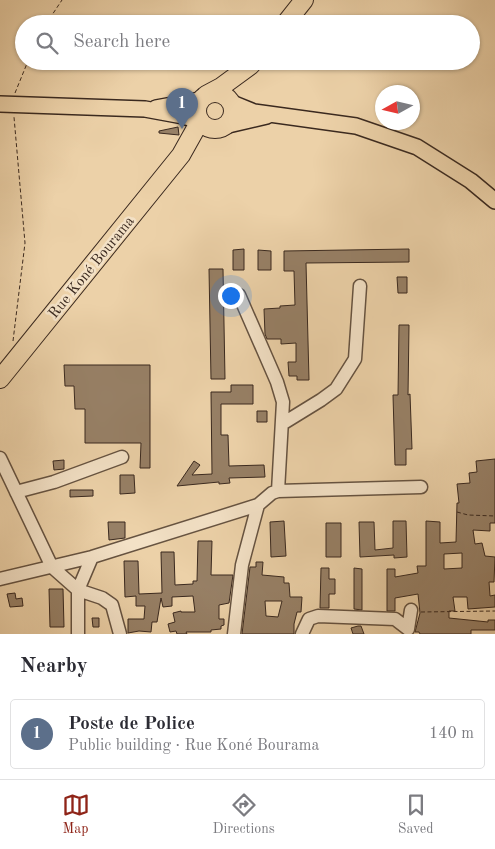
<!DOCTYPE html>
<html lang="en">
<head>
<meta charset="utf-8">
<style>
	:root { --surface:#fff; --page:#f7f7f7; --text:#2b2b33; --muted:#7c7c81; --line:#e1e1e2; --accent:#8f2418 }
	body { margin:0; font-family:"Old Standard TT",serif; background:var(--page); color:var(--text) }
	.compass { position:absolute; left:375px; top:85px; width:45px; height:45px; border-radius:50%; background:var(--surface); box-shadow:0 1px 4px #0004; rotate:262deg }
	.you { position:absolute; left:230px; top:295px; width:18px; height:18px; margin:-12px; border:4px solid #fff; border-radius:50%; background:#1a73e8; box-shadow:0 0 0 8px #1a73e833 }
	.badge { display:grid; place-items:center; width:32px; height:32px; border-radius:50%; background:var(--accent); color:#fff; font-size:16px; font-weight:700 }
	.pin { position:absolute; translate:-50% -41px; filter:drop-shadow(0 1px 2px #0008) }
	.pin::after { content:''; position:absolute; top:26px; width:18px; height:15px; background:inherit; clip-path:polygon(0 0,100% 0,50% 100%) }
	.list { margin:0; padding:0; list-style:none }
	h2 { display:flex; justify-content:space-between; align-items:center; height:65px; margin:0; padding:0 20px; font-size:21px }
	h2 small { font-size:16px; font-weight:400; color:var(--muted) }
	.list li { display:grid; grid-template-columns:32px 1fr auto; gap:15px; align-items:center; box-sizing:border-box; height:70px; margin:0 10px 10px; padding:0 10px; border:1px solid var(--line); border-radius:5px }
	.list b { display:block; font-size:19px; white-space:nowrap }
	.list p { margin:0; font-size:16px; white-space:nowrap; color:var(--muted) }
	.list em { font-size:16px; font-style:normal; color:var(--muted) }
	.icon { flex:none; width:28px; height:28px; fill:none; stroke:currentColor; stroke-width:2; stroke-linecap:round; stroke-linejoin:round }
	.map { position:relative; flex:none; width:495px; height:634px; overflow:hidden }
	.search { position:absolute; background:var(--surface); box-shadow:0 1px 4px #0004; left:15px; right:15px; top:15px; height:55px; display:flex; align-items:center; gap:12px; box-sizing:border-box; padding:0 18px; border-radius:28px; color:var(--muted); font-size:19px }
	.sheet { height:145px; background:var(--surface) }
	nav { display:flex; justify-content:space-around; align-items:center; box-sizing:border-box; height:70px; border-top:1px solid var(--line); background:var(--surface); font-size:14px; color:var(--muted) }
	nav a { display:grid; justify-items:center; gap:2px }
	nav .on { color:var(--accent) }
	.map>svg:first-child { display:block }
	.building { fill:#978066; stroke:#3a291f; fill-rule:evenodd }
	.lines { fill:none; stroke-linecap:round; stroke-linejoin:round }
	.minor-casing { stroke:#665341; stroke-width:15 }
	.major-casing { stroke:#3a291f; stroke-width:18 }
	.highway-casing { stroke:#3a291f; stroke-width:20 }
	.path { stroke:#3a291f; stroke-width:1; stroke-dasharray:4 2.5; stroke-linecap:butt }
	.minor { stroke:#f3e1c6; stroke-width:12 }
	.major { stroke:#ecd1a8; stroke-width:15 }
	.highway { stroke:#ecd1a8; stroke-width:18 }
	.labels { text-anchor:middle; stroke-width:5; stroke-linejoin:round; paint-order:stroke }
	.street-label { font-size:15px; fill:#3a291f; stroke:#f3e1c6 }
</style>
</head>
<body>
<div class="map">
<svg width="495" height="634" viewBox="0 0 495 634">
	<rect width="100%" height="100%" fill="#ecd1a8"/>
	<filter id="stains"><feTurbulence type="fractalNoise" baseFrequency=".004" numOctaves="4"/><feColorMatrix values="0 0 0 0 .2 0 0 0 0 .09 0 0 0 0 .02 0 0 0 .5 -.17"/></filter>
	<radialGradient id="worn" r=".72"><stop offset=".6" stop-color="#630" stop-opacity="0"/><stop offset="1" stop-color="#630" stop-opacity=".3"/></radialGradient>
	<path class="building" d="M178,127L179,135L159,133V131Z
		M244,249V270H233V250Z
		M409,249V262L306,263L309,380H297V376H289L288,362H296V343L281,344V339H267L265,334L264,309L280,308V306L295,305L294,271H284V251Z
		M258,250L271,251V270H258Z
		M209,269H223L225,379H211Z
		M397,277H407V293H398Z
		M399,325H409L408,395L410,394L412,449H406V465H395L393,395H398Z
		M64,365H150V468H140L141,443H85V409H75L74,386H65Z
		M231,385H253V404H221V435H228L229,466L264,465L265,477L229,478L230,483L219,484V482L177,486L194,461L200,465L192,475L212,474L211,392H231Z
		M257,411H267V422H257Z
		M495,459V523H490V531L473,530L475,544L482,543L485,556L495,557L494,582H489L490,596L495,595V607L468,609L467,597H453L455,611H449V618L488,622V620H495V630H471V634H420L419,632H415L420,613L418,594L395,598V611H387V569H395V577L418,573L417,566H426V521L440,522V543L456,542L457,503H459L457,484L470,483L469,473L477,472L476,461ZM462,553V568L444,569V554Z
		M64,460V469L54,470L53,461Z
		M120,475H134L135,493L120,494Z
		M70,490H93V496L70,497Z
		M284,521L286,556L271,557L270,522Z
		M393,521H406L407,557L394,558V555L360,557L359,522H374L375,550L393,548Z
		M108,522H125V538L109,540Z
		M326,523H341V557H326Z
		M198,541H212L211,575H233L229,603L219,605V619H224V625L221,626V629L211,630V632H186L187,634H177L176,631L170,632L168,624L175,622L173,613L181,611V612H195L193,596L172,597V606L163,607L161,598L157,622H152L151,632L139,631L128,633V619H144L145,606H136V596L125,597L124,561H138L139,594L162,593L161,552H174L175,585L193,584V581H197Z
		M256,562H263L262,575L284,577V583H289L290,597H302L301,612H297L294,624V634H242L250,567H256ZM265,601H282L278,617L266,616Z
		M321,568H329V579H335V594H329V608H320Z
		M354,568L362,569V610L354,609Z
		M49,589H63L64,627H50Z
		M15,593L16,599L22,598L23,606L10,607L7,594Z
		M92,618H99V627H93Z
		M358,626H361L364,634H353L351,628Z"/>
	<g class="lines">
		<defs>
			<path id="minor" d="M239,295L277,382L283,402L278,491
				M282,424L321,400L336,389L355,359L360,286
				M0,458L52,567L78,590V634
				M16,492L54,482L122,457
				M92,557L78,590L102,598L112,605L120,634
				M0,579L92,557L258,505L272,493L278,491L421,487
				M234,634L242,565L258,505
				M302,634L309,619L318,616L395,619L408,629L411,610"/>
			<path id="major" d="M232,103L254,112L356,126L417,147L471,181L495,201
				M0,104L145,109L183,116L200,121
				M156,108L200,100
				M224,126L267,116"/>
			<path id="highway" d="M285,24L304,0
				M197 111a18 18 0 1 1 36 0a18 18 0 1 1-36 0Z
				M206,95L221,87L251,65
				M0,379L181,155L200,121"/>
		</defs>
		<use href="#minor" class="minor-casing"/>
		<use href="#major" class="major-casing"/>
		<use href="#highway" class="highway-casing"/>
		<path class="path" d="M46,24L62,0
			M15,93L28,61
			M13,341L25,243L14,117
			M457,512L468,515L495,516
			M421,612L495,611"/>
		<use href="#minor" class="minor"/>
		<use href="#major" class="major"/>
		<use href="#highway" class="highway"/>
	</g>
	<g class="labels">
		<g class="street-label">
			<text transform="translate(91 267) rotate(-51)" y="5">Rue Koné Bourama</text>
		</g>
	</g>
	<rect width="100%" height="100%" filter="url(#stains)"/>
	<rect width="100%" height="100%" fill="url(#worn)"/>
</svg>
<svg class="compass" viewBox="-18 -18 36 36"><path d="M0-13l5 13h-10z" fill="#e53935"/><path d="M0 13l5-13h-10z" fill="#7c7c81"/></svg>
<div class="you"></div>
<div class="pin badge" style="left:182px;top:129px;background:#5c6f8a">1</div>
<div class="search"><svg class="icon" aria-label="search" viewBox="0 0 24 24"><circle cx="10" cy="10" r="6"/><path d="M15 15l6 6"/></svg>Search here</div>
</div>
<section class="sheet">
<h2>Nearby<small></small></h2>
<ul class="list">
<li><span class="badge" style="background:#5c6f8a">1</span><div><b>Poste de Police</b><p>Public building · Rue Koné Bourama</p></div><em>140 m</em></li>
</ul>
</section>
<nav>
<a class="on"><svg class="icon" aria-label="map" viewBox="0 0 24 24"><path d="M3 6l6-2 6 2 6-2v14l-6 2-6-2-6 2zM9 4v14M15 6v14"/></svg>Map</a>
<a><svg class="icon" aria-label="directions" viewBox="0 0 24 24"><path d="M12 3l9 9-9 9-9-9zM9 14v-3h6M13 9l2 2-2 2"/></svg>Directions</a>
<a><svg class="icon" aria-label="saved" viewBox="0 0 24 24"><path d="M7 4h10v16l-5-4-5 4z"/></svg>Saved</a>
</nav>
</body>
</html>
